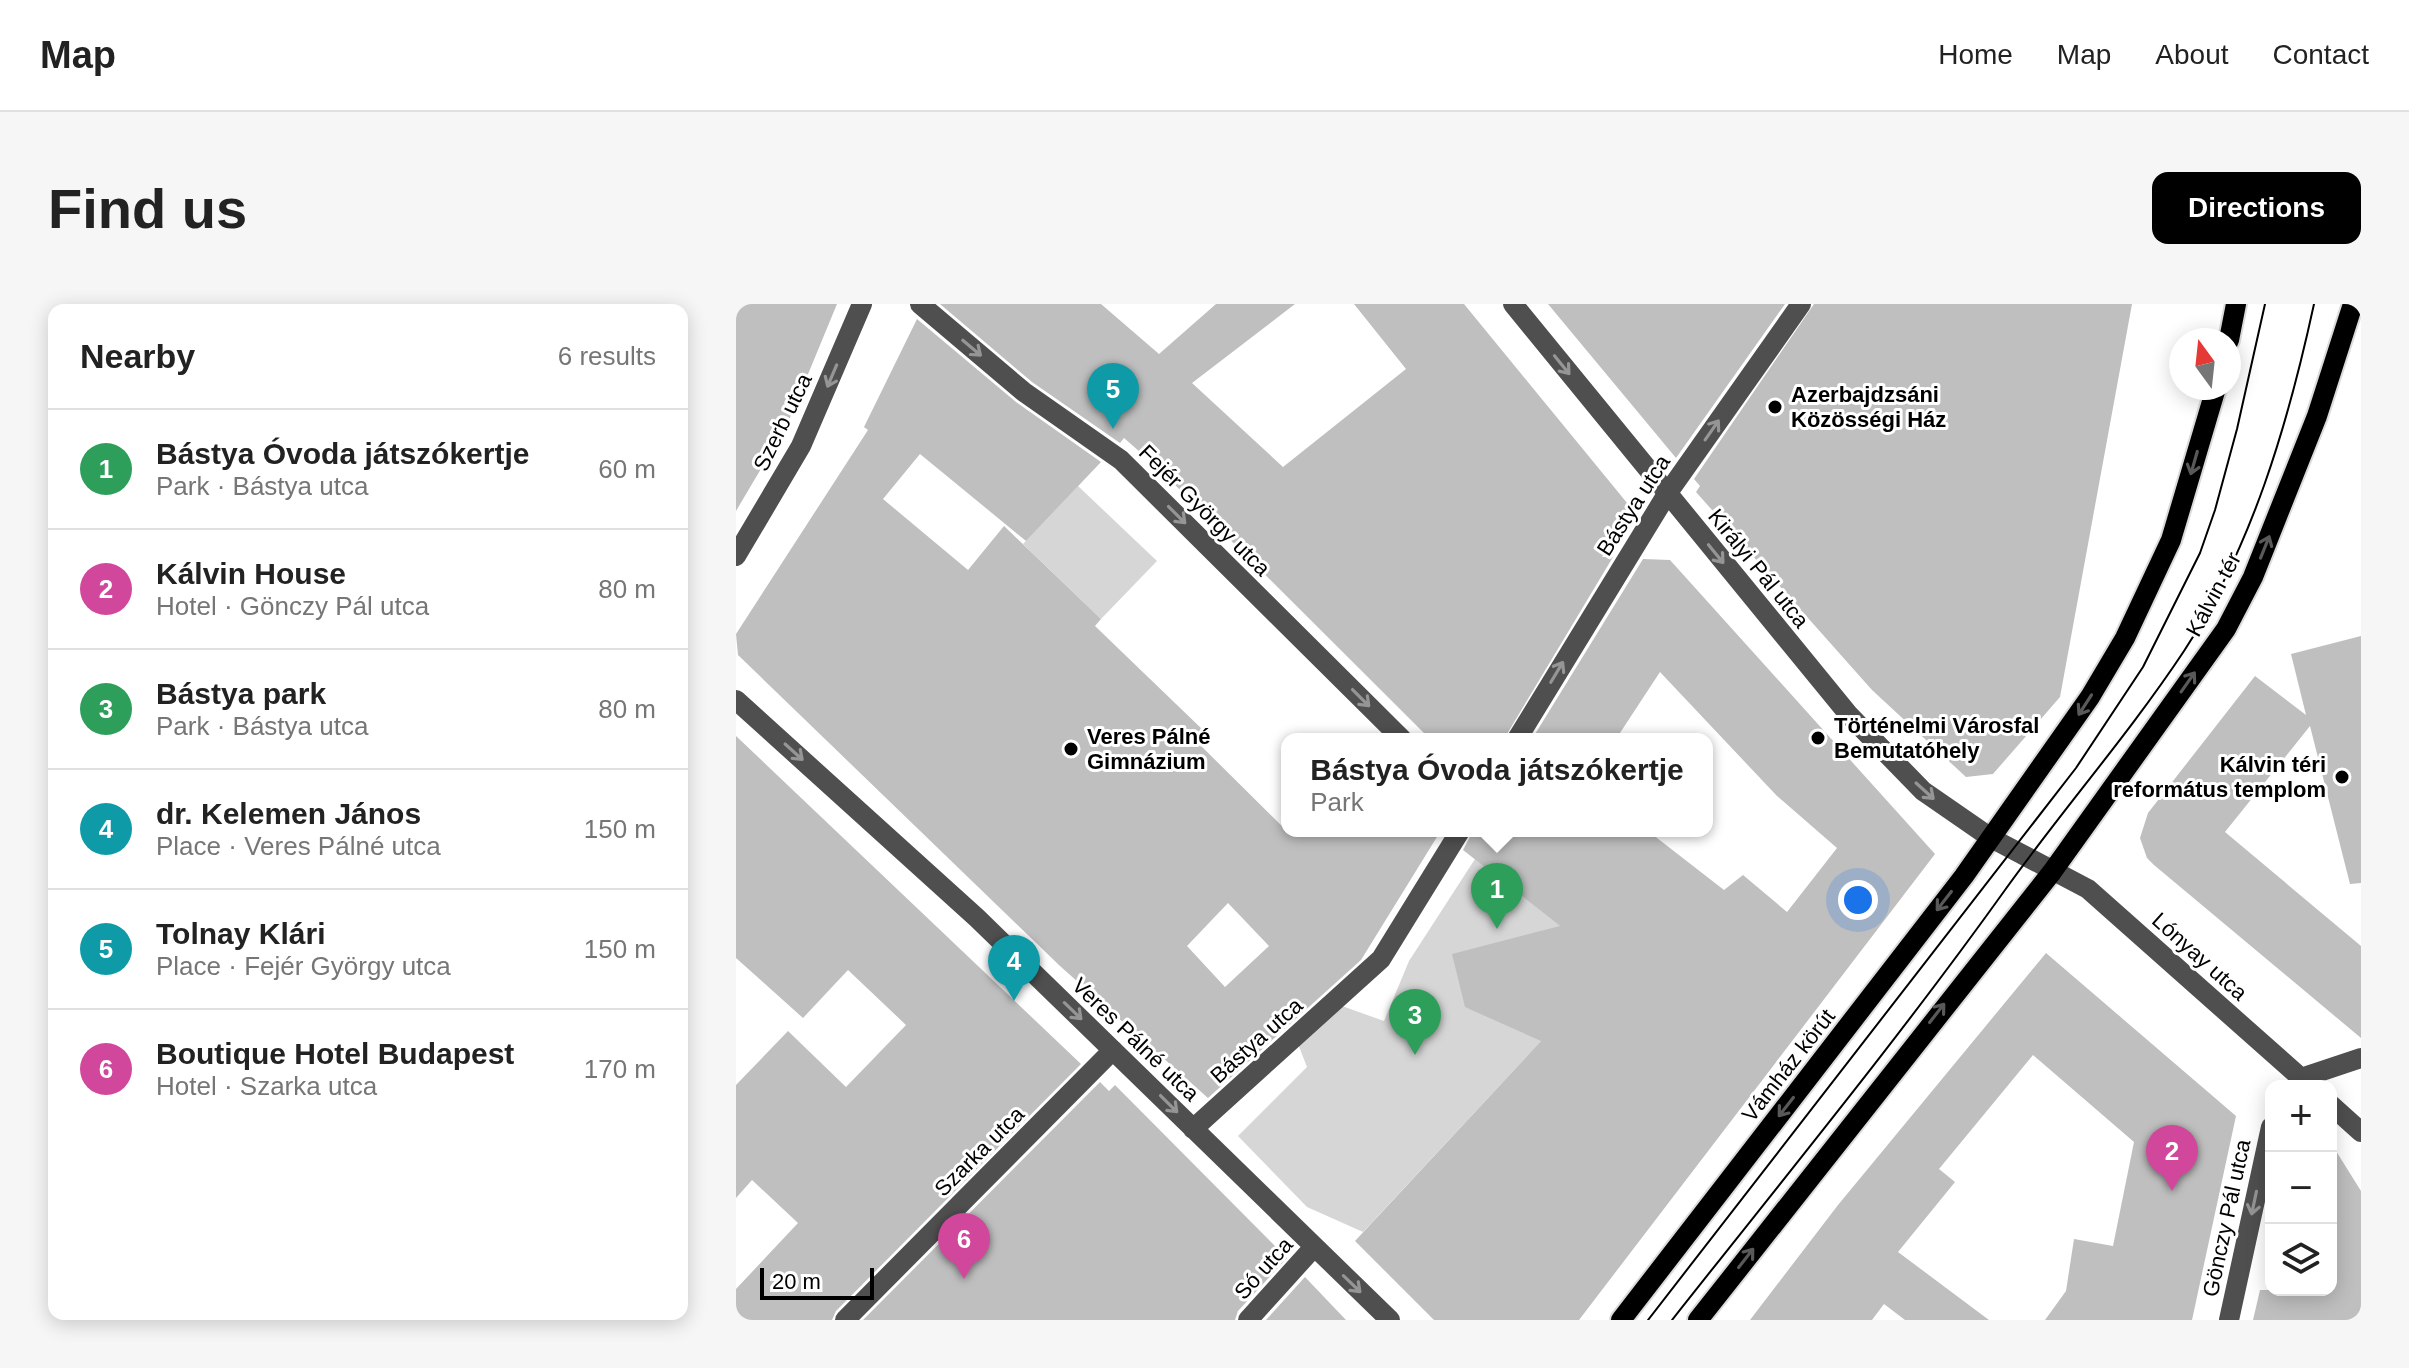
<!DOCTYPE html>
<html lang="en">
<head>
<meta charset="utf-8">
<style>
	:root { --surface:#fff; --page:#f6f6f6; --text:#222; --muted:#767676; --line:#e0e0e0; --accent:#000 }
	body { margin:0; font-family:Helvetica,sans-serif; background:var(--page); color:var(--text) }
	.controls { position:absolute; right:24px; bottom:24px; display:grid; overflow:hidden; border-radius:16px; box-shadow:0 4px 20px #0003 }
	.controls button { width:72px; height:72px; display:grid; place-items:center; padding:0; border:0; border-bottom:2px solid var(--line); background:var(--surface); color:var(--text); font:40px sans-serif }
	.compass { position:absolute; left:1433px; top:24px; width:72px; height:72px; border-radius:50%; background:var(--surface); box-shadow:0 4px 20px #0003; rotate:345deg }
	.scale { position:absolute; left:24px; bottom:20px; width:114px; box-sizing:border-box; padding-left:8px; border:4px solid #000; border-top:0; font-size:22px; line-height:28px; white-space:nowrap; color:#000; -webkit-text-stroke:6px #fff; paint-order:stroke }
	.you { position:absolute; left:1122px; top:596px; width:28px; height:28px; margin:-20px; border:6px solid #fff; border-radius:50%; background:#1a73e8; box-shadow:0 0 0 12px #1a73e833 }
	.badge { display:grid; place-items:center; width:52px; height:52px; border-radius:50%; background:var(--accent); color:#fff; font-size:26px; font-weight:700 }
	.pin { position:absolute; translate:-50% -66px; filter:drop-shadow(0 2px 4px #0008) }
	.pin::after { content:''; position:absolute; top:42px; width:28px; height:24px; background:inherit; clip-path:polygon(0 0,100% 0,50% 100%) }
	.popup { position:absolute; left:545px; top:429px; width:432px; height:104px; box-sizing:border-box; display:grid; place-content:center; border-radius:16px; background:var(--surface); filter:drop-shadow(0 2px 6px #0005); font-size:26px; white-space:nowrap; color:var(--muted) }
	.popup b { font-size:30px; color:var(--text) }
	.popup::after { content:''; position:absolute; left:50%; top:100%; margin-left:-16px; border:16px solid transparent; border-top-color:var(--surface) }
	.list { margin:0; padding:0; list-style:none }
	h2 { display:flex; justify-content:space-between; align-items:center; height:104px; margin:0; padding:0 32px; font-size:34px }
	h2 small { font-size:26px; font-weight:400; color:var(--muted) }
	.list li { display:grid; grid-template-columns:52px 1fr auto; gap:24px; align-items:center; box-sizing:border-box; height:120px; padding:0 32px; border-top:2px solid var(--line) }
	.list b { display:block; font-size:30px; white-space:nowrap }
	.list p { margin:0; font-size:26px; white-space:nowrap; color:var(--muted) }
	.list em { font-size:26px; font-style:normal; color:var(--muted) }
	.icon { flex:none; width:44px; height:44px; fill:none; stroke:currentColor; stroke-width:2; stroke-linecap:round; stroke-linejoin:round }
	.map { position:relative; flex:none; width:1625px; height:1016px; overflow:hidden; border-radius:16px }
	header { display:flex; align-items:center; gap:48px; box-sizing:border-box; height:112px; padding:0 40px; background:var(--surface); border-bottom:2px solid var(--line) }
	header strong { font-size:38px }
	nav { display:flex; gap:44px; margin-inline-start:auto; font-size:28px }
	.intro { display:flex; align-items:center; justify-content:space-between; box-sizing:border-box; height:192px; padding:0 48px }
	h1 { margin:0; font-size:56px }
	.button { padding:20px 36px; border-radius:16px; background:var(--accent); color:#fff; font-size:28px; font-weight:700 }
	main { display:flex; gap:48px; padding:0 48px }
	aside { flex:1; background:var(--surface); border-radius:16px; box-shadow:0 4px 20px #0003 }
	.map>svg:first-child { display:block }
	.green { fill:#d6d6d6 }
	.building { fill:#bfbfbf; fill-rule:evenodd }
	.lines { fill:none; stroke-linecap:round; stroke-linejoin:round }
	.major-casing { stroke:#dbdbdb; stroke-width:24 }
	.minor { stroke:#4f4f4f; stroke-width:20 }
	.major { stroke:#000; stroke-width:20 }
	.tram { stroke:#000; stroke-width:2 }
	.oneway { stroke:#959595 }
	.oneway2 { stroke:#595959 }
	.poi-dot { fill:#000; stroke:#fff; stroke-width:3 }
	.labels { text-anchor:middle; stroke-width:6; stroke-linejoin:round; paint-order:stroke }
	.poi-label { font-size:22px; font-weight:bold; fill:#000; stroke:#fff; text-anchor:start }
	.street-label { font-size:22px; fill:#000; stroke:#fff }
</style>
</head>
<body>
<header>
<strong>Map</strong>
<nav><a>Home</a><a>Map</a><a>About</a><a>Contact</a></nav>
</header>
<div class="intro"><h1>Find us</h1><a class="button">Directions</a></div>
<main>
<aside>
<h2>Nearby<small>6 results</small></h2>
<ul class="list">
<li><span class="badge" style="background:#2e9e5b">1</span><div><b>Bástya Óvoda játszókertje</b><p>Park · Bástya utca</p></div><em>60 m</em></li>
<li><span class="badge" style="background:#d1479c">2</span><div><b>Kálvin House</b><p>Hotel · Gönczy Pál utca</p></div><em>80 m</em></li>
<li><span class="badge" style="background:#2e9e5b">3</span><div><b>Bástya park</b><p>Park · Bástya utca</p></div><em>80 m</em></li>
<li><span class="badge" style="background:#0f9aa8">4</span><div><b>dr. Kelemen János</b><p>Place · Veres Pálné utca</p></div><em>150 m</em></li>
<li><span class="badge" style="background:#0f9aa8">5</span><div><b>Tolnay Klári</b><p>Place · Fejér György utca</p></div><em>150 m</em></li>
<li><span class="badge" style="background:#d1479c">6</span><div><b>Boutique Hotel Budapest</b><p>Hotel · Szarka utca</p></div><em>170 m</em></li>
</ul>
</aside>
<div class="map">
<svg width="1625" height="1016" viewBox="0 0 1625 1016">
	<rect width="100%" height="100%" fill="#fff"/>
	<path class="green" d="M342,182L421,257L365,315L287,240Z
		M739,555L875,662L627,928L571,903L502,832L571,763L562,740L606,702L648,717L673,657Z"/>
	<path class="building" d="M0,0H101L51,121L0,207Z
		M204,0H365L423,50L480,0H559L456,79L547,163L670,65L618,0H728L896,205L866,253H877L768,435H694L420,162L388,134L384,139L296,78Z
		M812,0H1049L940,154Z
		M1078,0H1396L1324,393L1257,470L1230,473L1136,386L960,188L964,182L958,175Z
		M181,15L280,98L365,158L290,237L184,150L147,195L232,266L268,222L365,315L359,322L467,426L458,435L551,527H709L704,528L625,656L472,794L324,662L2,351L0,330L132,126L128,123ZM492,599L533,642L489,683L451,642Z
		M907,255L934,256L1199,550L843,1016H698L619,937L805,737L729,703L716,650L824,622L727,546L737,527H912L988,586L1007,571L1051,608L1101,544L1041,492L924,368L880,435H796Z
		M1625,332V579L1614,580L1574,422L1489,528L1625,642V734L1418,561L1411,554L1404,534L1412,509L1519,372L1570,411L1555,350Z
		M0,432L345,760L100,1007L96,1016H0V985L62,919L16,876L0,894V781L52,727L110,783L170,721L112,666L67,714L0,654Z
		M1310,649L1500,812L1456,1016H1309L1330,987L1338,935L1377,942L1398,838L1297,751L1203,865L1219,878L1162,948L1253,1016H1169L1148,1000L1136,1016H1014L1102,901Z
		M364,778L373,787L379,781L551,954L502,1007L499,1016H127Z
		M1595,839L1625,887V1016H1517L1524,986H1595Z
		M569,973L610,1016H530Z"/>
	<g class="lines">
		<defs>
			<path id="major" d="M1493,36L1500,0
				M885,1016L1228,572L1354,393L1389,334L1435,236L1480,84
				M962,1016L1316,568L1490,325L1517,273L1581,112L1617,0"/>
		</defs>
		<use href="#major" class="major-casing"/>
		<path class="minor" d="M184,0L288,88L385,156L666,435
			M777,0L1113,411L1187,487L1255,534L1352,585L1574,782
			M0,252L65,142L126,0
			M0,396L241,614L654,1016
			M781,435L931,190L1065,0
			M1565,774L1625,754
			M1595,801L1625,828
			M457,825L645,655L724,527
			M109,1016L377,746
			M512,1016L578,943
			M1493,1016L1535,823"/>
		<use href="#major" class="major"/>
		<path class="tram" d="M912,1016L1340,464L1407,363L1464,249L1479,206L1501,125L1529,0
			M936,1016C1048,874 1164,733 1269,586C1327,505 1393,430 1448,347C1516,243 1552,120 1578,0"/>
	</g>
	<defs><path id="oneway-shaft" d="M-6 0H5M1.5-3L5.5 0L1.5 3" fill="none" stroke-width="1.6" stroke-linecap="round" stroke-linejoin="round" transform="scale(2)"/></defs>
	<g class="oneway">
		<use href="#oneway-shaft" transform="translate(236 44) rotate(40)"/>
		<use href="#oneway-shaft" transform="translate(826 61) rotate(51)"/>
		<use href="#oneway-shaft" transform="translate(96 72) rotate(113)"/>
		<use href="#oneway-shaft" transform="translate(976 126) rotate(-55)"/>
		<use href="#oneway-shaft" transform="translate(441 211) rotate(45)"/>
		<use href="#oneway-shaft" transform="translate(980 250) rotate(51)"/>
		<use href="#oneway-shaft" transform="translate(821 368) rotate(-59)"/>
		<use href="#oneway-shaft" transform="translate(625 394) rotate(45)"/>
		<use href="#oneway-shaft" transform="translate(58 448) rotate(42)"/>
		<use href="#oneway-shaft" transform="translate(1189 487) rotate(42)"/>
		<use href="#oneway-shaft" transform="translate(337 707) rotate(44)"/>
		<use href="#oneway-shaft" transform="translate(433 800) rotate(45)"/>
		<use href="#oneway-shaft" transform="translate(1518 899) rotate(102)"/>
		<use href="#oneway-shaft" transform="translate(616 980) rotate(44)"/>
	</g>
	<g class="oneway2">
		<use href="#oneway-shaft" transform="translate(1458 159) rotate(106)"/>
		<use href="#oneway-shaft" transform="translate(1529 243) rotate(-68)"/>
		<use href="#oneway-shaft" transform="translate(1452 378) rotate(-55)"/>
		<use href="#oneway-shaft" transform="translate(1349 401) rotate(123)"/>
		<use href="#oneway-shaft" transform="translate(1208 597) rotate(128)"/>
		<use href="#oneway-shaft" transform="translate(1201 709) rotate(-52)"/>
		<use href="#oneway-shaft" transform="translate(1050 803) rotate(128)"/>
		<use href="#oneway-shaft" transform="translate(1010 954) rotate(-52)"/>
	</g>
	<g class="poi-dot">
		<circle cx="1039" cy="103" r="8"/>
		<circle cx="1082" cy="434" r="8"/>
		<circle cx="335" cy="445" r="8"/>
		<circle cx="1606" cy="473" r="8"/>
	</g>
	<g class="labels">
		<g class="poi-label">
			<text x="1055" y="98">Azerbajdzsáni<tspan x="1055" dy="25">Közösségi Ház</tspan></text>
			<text x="1098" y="429">Történelmi Városfal<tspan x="1098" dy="25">Bemutatóhely</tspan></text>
			<text x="351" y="440">Veres Pálné<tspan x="351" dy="25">Gimnázium</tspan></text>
			<text x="1590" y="468" text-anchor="end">Kálvin téri<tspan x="1590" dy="25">református templom</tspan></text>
		</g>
		<g class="street-label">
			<text transform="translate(46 118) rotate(-64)" y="8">Szerb utca</text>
			<text transform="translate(897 201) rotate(-57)" y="8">Bástya utca</text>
			<text transform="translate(469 206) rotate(45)" y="8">Fejér György utca</text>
			<text transform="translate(1023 264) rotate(51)" y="8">Királyi Pál utca</text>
			<text transform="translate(1477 290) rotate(-62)" y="8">Kálvin tér</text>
			<text transform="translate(1464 652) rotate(42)" y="8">Lónyay utca</text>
			<text transform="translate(400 735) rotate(44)" y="8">Veres Pálné utca</text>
			<text transform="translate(520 736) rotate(-42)" y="8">Bástya utca</text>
			<text transform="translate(1052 761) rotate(-52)" y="8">Vámház körút</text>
			<text transform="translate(243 847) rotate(-45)" y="8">Szarka utca</text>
			<text transform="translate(1490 914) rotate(-78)" y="8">Gönczy Pál utca</text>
			<text transform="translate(527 964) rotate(-48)" y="8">Só utca</text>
		</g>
	</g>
</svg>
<div class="controls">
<button>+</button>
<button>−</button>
<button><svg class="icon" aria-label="layers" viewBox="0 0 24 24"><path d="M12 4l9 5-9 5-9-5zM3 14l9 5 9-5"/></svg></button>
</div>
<svg class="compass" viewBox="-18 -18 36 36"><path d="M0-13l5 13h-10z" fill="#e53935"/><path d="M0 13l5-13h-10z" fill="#767676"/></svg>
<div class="scale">20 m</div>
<div class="you"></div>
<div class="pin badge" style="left:761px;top:625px;background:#2e9e5b">1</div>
<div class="popup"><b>Bástya Óvoda játszókertje</b>Park</div>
<div class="pin badge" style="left:1436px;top:887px;background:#d1479c">2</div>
<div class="pin badge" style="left:679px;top:751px;background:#2e9e5b">3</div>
<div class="pin badge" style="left:278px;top:697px;background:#0f9aa8">4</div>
<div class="pin badge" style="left:377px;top:125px;background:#0f9aa8">5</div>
<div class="pin badge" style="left:228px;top:975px;background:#d1479c">6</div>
</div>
</main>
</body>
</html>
